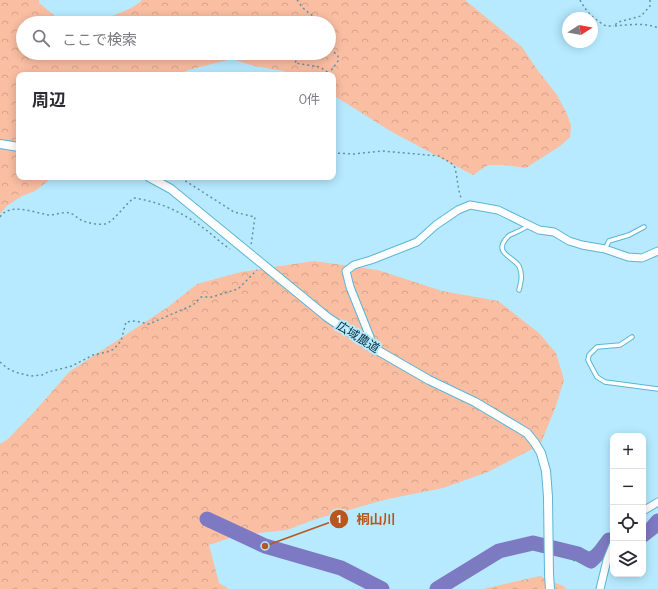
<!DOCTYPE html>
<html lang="ja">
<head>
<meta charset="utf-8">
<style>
	:root { --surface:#fff; --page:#f2f2f3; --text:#2b2b33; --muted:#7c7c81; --line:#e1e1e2 }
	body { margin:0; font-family:Figtree,"Noto Sans JP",sans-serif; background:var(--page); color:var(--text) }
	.controls { position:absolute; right:12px; bottom:12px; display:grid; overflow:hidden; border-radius:8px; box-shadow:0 2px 10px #0003 }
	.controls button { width:36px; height:36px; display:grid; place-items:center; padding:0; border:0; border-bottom:1px solid var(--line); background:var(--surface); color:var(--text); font:20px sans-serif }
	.compass { position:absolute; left:562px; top:12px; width:36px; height:36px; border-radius:50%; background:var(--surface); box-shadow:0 2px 10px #0003; rotate:79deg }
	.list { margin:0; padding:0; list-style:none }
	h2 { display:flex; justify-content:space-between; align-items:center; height:52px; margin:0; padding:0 16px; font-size:17px }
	h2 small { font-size:13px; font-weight:400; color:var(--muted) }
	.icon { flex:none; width:22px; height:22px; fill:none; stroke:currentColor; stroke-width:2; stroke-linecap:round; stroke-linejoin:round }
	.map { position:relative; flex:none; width:658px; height:589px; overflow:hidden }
	.search { position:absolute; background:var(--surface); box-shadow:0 2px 10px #0003; left:16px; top:16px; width:320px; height:44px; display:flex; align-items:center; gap:10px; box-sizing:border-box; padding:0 14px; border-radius:22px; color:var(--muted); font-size:15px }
	.panel { position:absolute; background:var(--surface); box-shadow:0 2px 10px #0003; left:16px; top:72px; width:320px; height:108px; border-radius:8px }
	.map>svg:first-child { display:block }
	.forest { fill:url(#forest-crowns); fill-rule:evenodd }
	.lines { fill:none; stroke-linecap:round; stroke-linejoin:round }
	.river { stroke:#7e79c3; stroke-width:15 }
	.service-casing { stroke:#5bb5d7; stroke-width:5.5 }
	.minor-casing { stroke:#5bb5d7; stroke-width:9 }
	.tertiary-casing { stroke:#5bb5d7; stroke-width:10 }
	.path { stroke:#6392a3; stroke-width:1.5; stroke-dasharray:2 3; stroke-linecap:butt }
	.service { stroke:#fff; stroke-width:3.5 }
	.minor { stroke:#fff; stroke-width:7 }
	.tertiary { stroke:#fff; stroke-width:8 }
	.tertiary-bridge-casing { stroke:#5bb5d7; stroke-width:10; stroke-linecap:butt }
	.tertiary-bridge { stroke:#fff; stroke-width:8 }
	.labels { text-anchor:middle; stroke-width:4; stroke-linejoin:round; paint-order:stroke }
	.street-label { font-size:12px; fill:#052e3c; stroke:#b7eaff }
	.leader { fill:none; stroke:#b9551f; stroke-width:1.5 }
	.callout-dot { fill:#b9551f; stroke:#b7eaff; stroke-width:1.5 }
	.mark-label { font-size:12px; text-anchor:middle; font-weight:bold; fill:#fff }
	.callout-label { font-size:13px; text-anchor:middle; font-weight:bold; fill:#b9551f; stroke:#b7eaff; stroke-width:4; stroke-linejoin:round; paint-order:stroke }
</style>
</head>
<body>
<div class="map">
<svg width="658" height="589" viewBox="0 0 658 589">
	<defs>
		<pattern id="forest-crowns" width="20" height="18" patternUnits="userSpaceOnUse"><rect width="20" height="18" fill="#fabea2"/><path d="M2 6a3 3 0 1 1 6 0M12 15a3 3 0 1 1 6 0" fill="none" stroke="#d5a48c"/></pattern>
	</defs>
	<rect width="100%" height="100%" fill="#b7eaff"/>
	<path class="forest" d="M0,0H39V3C46,8 58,20 65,21C84,26 129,14 142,0H465L522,47L536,68L557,95L567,114L571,125L570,137L560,146L526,168L504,165H488L473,175L392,132L333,95V75H292L284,71L254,66L232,59L188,70L178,75H19V177H53L35,191L22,196L8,205L0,214ZM23,23H329V53H23Z
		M314,261L378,270L442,291L498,301L539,333L556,353L564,380L556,406L540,445L488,472L443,488L388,499L316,519L287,530L239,535L209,545L219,583L229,589H0V444L8,439L36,410L69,372L168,307L197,284L241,272Z
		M540,576L565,587V589H483Z"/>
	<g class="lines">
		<path class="river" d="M207,519L265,546L341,568L382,589
			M643,535L652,528L658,521
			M437,589L499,551L533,543L578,554L591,561L600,552L609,540H613"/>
		<defs>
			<path id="service" d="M605,249L609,241L629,235L644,227
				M519,290C521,282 523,275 519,266C513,257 495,253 505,240C507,238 508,236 510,235C516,232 523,230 529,225
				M632,337L620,345L597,347L589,355L588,360L590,364L597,377L605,382L658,389"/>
			<path id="minor" d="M370,346V337L350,287L346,271L354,265L371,260L417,242L436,225L458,210L470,205L498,210L539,230L554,232L569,241L582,245L605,249L628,257L642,258L658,251
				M643,511L658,502
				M600,589L607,560L613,545"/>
			<path id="tertiary" d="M0,144L19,147
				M149,177L171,189L327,317L370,346L429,380L475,402L527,433L535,443L541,453L546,471L548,497
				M549,574L550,589"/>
		</defs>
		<use href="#service" class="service-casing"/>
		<use href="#minor" class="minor-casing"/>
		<use href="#tertiary" class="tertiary-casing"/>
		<path class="path" d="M297,0C299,2 301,6 303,8C310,15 313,14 318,23
			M580,0C586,12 595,20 606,26H614
			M650,0V6L641,16L618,22L614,26C628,25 645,22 658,28
			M329,51L335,53L338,56V61L330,72
			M298,56L295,63L320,67L332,75
			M333,76L335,83L333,92
			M333,153L354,154L382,151L439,156L454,165C458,177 457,189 462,200
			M176,177L184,180L234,212L255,217L251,245
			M0,217C10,202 35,213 49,215C56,215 65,211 70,213C74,214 77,218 81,220C87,223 97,225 105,224C114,222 125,204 134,198C161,202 184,213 206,230C214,236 222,244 230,249
			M0,362L7,368L15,372L30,376L42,375L48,372L72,366L93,355L107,352L114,349L121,341L126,322L135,321L149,324L193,305L201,297H212L238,289L257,270
			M556,551L563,552L576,562L595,548L607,537L613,535
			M460,577C486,561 509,543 541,548"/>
		<use href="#service" class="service"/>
		<use href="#minor" class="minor"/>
		<use href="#tertiary" class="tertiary"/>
		<defs>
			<path id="tertiary-bridge" d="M548,497L549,574"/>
		</defs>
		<use href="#tertiary-bridge" class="tertiary-bridge-casing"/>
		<use href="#tertiary-bridge" class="tertiary-bridge"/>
	</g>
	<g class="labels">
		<g class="street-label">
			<text transform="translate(358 337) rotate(32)" y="4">広域農道</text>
		</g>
	</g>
	<path class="leader" d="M265 546L339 519"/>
	<g class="callout-dot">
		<circle cx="265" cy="546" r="4"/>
		<circle cx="339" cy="519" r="10"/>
	</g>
	<g class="mark-label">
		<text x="339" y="523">1</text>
	</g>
	<g class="callout-label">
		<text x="376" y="524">桐山川</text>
	</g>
</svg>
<div class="controls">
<button>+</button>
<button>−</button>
<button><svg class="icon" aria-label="locate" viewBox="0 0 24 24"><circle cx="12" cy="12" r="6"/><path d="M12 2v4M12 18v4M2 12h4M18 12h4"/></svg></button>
<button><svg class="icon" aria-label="layers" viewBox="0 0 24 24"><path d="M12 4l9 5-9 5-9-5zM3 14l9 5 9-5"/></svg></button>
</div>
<svg class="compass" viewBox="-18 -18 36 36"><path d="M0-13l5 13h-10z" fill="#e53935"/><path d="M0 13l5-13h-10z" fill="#7c7c81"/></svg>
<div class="search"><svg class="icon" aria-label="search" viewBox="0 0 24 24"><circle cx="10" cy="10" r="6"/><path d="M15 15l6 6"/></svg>ここで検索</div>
<section class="panel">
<h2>周辺<small>0件</small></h2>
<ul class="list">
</ul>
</section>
</div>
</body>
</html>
